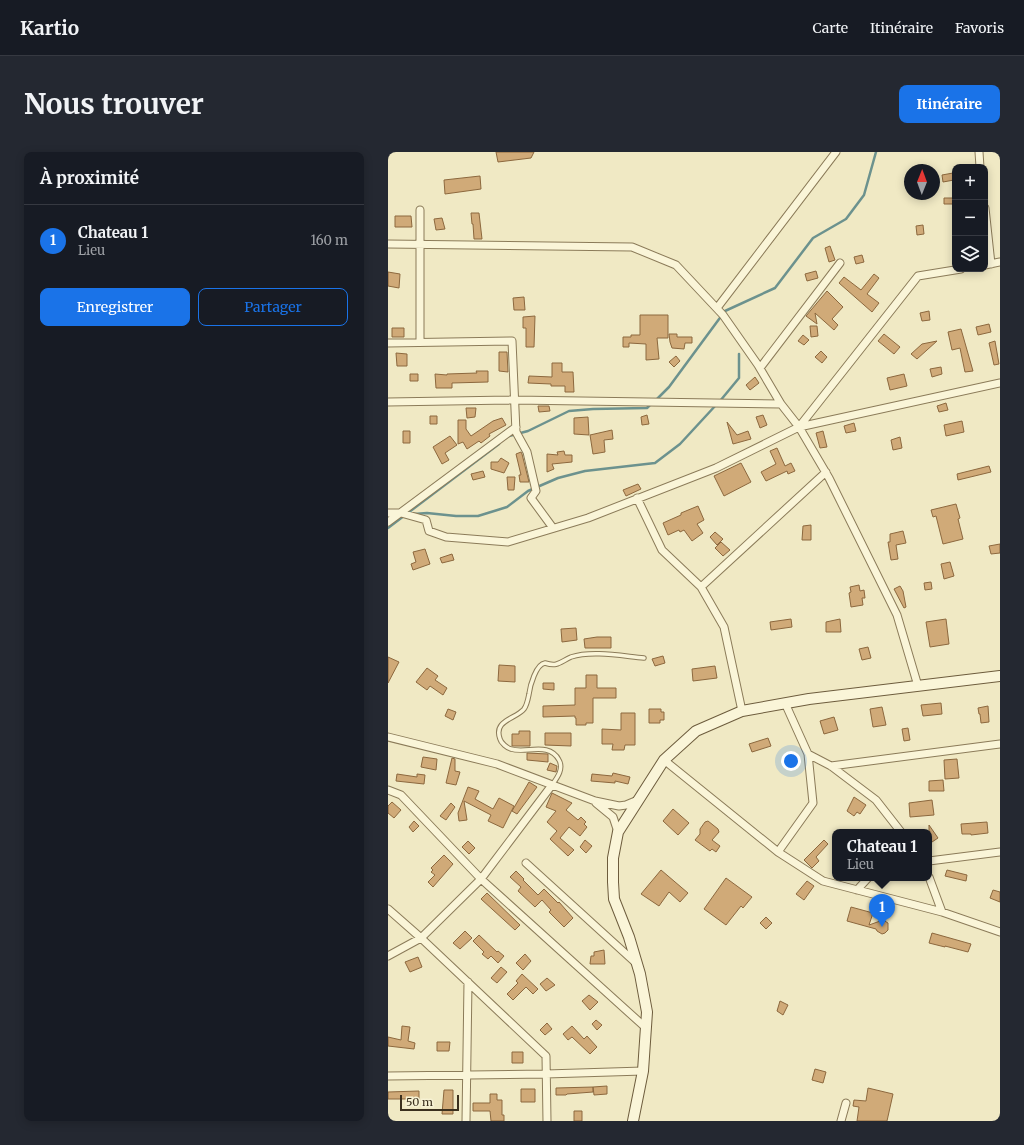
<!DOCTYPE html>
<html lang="fr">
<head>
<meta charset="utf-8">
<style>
	:root { --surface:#171b24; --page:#242831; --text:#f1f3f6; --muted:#9ea1a6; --line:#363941; --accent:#1a73e8 }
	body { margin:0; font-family:Merriweather,serif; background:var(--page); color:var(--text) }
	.controls { position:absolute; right:12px; top:12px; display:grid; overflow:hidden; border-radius:8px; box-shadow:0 2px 10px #0003 }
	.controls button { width:36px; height:36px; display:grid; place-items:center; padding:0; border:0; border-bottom:1px solid var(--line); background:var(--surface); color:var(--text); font:20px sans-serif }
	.compass { position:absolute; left:516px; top:12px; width:36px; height:36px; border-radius:50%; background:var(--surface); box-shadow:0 2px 10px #0003; rotate:1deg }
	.scale { position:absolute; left:12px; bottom:10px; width:59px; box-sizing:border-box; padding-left:4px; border:2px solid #3b301e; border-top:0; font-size:11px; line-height:14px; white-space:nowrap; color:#3b301e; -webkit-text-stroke:3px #f7f2d4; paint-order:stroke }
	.you { position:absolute; left:403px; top:609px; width:14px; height:14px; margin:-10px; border:3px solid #fff; border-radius:50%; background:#1a73e8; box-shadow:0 0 0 6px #1a73e833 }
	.badge { display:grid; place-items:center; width:26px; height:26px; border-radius:50%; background:var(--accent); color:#fff; font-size:13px; font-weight:700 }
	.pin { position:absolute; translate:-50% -33px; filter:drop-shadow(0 1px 2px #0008) }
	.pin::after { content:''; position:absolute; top:21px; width:14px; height:12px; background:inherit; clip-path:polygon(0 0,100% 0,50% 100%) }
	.popup { position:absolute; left:444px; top:677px; width:100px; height:52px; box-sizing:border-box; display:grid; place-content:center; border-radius:8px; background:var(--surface); filter:drop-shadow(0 1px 3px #0005); font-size:13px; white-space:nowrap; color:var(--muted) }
	.popup b { font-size:15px; color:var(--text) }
	.popup::after { content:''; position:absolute; left:50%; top:100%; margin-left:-8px; border:8px solid transparent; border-top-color:var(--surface) }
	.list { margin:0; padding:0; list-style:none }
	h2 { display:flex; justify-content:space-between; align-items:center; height:52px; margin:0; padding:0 16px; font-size:17px }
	h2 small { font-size:13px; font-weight:400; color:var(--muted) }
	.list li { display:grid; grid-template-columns:26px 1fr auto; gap:12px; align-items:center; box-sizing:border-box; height:72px; padding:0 16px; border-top:1px solid var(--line) }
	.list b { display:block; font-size:15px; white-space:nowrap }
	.list p { margin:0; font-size:13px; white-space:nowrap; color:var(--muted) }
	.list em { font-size:13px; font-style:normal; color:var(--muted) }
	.actions { display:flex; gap:8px; padding:12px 16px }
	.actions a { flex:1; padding:9px 0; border:1px solid var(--accent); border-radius:8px; text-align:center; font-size:14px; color:var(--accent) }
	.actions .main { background:var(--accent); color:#fff }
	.icon { flex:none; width:22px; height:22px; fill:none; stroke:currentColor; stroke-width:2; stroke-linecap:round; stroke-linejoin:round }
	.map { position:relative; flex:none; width:612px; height:969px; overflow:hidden; border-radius:8px }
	header { display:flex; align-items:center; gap:24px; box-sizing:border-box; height:56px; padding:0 20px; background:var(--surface); border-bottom:1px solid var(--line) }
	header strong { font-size:19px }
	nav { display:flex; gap:22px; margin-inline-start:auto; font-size:14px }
	.intro { display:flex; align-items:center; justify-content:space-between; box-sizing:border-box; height:96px; padding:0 24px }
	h1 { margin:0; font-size:28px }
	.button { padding:10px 18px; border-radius:8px; background:var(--accent); color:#fff; font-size:14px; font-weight:700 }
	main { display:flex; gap:24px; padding:0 24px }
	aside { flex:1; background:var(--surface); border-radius:8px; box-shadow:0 2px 10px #0003 }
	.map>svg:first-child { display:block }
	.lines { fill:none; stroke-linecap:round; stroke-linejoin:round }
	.stream { stroke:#6c928e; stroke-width:2.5 }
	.building { fill:#d0aa78; stroke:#8c683e }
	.lane-casing { stroke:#8b7b59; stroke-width:5.5 }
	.street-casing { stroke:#8b7b59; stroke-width:9 }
	.secondary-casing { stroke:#6d5c3d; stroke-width:12 }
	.lane { stroke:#faf5d8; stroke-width:3.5 }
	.street { stroke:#faf5d8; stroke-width:7 }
	.secondary { stroke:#faf5d8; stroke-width:10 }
</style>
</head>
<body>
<header>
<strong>Kartio</strong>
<nav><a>Carte</a><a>Itinéraire</a><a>Favoris</a></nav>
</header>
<div class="intro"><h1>Nous trouver</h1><a class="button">Itinéraire</a></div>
<main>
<aside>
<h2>À proximité<small></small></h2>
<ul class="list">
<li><span class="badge">1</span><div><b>Chateau 1</b><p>Lieu</p></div><em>160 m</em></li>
</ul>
<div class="actions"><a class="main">Enregistrer</a><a>Partager</a></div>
</aside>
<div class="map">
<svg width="612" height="969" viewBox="0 0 612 969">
	<rect width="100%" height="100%" fill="#f0e9c4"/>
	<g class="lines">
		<path class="stream" d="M267,249L281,235L337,159L387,136L425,86L458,67L476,43L488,0
			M332,249L351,226V202
			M121,284L140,279L181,259L205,257L259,256L263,252
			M26,362L39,361L68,364H90L119,355L140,339L170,326L197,319L267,311L292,292L328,253
			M0,376L111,292"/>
	</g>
	<path class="building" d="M108,0H146L143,6L110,10Z
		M565,21L566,28L555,30L554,23Z
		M92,24L93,37L57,42L56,28Z
		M556,46H565V52H556Z
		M83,61H91L94,87H86L85,72H84Z
		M7,64H23L24,75H7Z
		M54,66L57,77L48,78L46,67Z
		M535,73L536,82L529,83L528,74Z
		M442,94L447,108L441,110L437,96Z
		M474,103L476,110L468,112L466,105Z
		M428,119L430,126L419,129L417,122Z
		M0,120L12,122L11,136L0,134Z
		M486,122L491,126L479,142L491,151L484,160L451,131L456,125L473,138Z
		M439,139L455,155L444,167L450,173L446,178L427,161L429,172L418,164Z
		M136,145L137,158H126L125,146Z
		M541,159L542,168L534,169L532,161Z
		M252,163H280V186H269L271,207L258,208V192L241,191V195H235V185H243V183H252Z
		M147,164L146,195H138V176H135V165Z
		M601,172L603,180L590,183L588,175Z
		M422,174H429L430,184L423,185Z
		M4,176H16V185H4Z
		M573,177L585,219L577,220L572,196L564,198L560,180Z
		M281,182H289V185H304V191H297L296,197L284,196L282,190Z
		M496,182L512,195L506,202L490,189Z
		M415,183L421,188L416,193L410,189Z
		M549,189L529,207L523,202L534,192Z
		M607,189L611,212L606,213L601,191Z
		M433,199L439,205L434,211L427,205Z
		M111,200H119L120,220L111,219Z
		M8,201L19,202V214H9Z
		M288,204L292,209L286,215L281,210Z
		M164,211H174V220H185L186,240H177V234H163V232L140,231L141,224L164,225Z
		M553,215L554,222L544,225L542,217Z
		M88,219H100V230L64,231V236H48L47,222L59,223V222L89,221Z
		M22,222H30V229H22Z
		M516,222L519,234L502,238L499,226Z
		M367,225L371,231L362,238L358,233Z
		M558,251L560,258L551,260L549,254Z
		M150,254H161L162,259L151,260Z
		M78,256H88L87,265L79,266Z
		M259,263L261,272L254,273L253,265Z
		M375,263L379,273L372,276L368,265Z
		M42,264H49V272H42Z
		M200,265L201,283L186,282V266Z
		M114,266L118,273L101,282L102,284L93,291L91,289L79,297L75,290L70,292V268H78V277L83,284L105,269Z
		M574,269L576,280L558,284L556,273Z
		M339,270L349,283L360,279L363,287L345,292Z
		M466,271L468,279L458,281L456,274Z
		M224,278L225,287L216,288L217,300L205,302L202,283Z
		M15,279H22V291H15Z
		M435,279L439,295L432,296L428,281Z
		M62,284L69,293L57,301L61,308L54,312L45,295Z
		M512,285L514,296L505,298L503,288Z
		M389,296L397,314L403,311L407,319L400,322L399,319L378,329L373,320L388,312L382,299Z
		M176,299L177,303H184V310L164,312L166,317L159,320V302L170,303L169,300Z
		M133,300L134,302L141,330H132L131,323H133L128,302Z
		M113,306L121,311L116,321L103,317V310H110Z
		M353,311L363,330L336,344L326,324Z
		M601,314L603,320L570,328L569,322Z
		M95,319L97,325L85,328L83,322Z
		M119,325H127L126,338H120Z
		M250,332L253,337L238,344L235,338Z
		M568,352L572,366L570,367L575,387L555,392L548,364L545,365L543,358Z
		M310,354L316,368L309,372L315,381L304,389L296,378L292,380L291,378L280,383L275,371L293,363V361Z
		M423,373V388H414L415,374Z
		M515,379L518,391L508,393L510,407L503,408L500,390H502V382Z
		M327,380L335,387L329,393L322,385Z
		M333,390L342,398L335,404L327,396Z
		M612,392V401L603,402L601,394Z
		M37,397L42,412L25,418L23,412L28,410L25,400Z
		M64,402L66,408L54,411L52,406Z
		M562,410L566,424L556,427L553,412Z
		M543,430L544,437L537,438L536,431Z
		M471,433L472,439L476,438L477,446H474L475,453L463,455L461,441L463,440L462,435Z
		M512,434L515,439L518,455L516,456L506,437Z
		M403,467L404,475L383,478L382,470Z
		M452,467L453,480H438V470Z
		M558,467L561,492L542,495L538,470Z
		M188,476L189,488L174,490L173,477Z
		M209,485H223V496H197L196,487Z
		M480,495L483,506L474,508L471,497Z
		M275,504L277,511L267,514L264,507Z
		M0,505L11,510L0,531Z
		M111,513L127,514V530L110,529Z
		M327,514L329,526L305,529L304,517Z
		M39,516L50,524L47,528L59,536L55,543L42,534L39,538L28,530Z
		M198,523H209V536H228V546H205V571H198V573H188V566H187V564L155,565V554L187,553V536H198Z
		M155,531H166V538L155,537Z
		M553,551L554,562L535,564L533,553Z
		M600,554L601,570L593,571L592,562H591L590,556Z
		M494,555L498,573L485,575L482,557Z
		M60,557L68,560L65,568L57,564Z
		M261,557H273V560H276V568H272V571H261Z
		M233,561H247V593H237L236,598H224L225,592H214V577L233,578Z
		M446,565L450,578L436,582L432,569Z
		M520,576L522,588L516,589L514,577Z
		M131,579H142V594H124V582H131Z
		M157,581H183V594L157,593Z
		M380,586L383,594L364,600L361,592Z
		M139,601L160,602V610L139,608Z
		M35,605L49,607L48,618L33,615Z
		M64,606L67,607V619L72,620L68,633L58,631Z
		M569,607L571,626L557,627L556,608Z
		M162,611L169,614L168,620L159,618Z
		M225,621L242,625L240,632L227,629V631L203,629L204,622L224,624Z
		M9,622L29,625V622L37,623L36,632L8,629Z
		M555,628L556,639H541V629Z
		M141,630L149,635L129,662L124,659Z
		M80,635L91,639L87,647L105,657L111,646L126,654L115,676L100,669L103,663L76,649L79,668L71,669L70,661Z
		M164,641L184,651L178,658L190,668L193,665L198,670L196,672L199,675L192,684L181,675L172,686L186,698L180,704L162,687L169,679L159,670L168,659L158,655Z
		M466,645L478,653L472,662L469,660L466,664L459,659Z
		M544,648L546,663L522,665L521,651Z
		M4,650L13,658L6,666L0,661V654Z
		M63,651L67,655L58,668L52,664Z
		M285,657L301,671L290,683L275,669Z
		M26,669L31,674L25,680L21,675Z
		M320,669L330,677L331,680L324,688L332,694L328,700L324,697L322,699L307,688L312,682V677L317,670Z
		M599,670L600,681L583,683V682H574L573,672Z
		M541,673L550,686L541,692Z
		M197,688L204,694L198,701L192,695Z
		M436,688L440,692L428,705L431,709L424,716L416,708Z
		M80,689L87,696L81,702L74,695Z
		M56,703L65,712L45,735L40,730L47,723L43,720L45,718L43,716Z
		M273,718L300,741L292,750L281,740L271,754L253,742Z
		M559,718L579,723L578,729L557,724Z
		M128,719L136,727L135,728L150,743L156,737L170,751L171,750L185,766L176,775L161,760L163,758L154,748L147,755L130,739L133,735L122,725Z
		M338,726L364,745L355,756L353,754L338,773L316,757Z
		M419,729L426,734L416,748L408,742Z
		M605,738L612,740V750L602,746Z
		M99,741L132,773L127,778L93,747Z
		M463,755L485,761L481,773L495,768L500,771V778L497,781L494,782L489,779L488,777L459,769Z
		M378,765L384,771L378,777L372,771Z
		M77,779L84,786L72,797L65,791Z
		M544,781L583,792L580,800L557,794V795L541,791Z
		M91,783L109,800L110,799L116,804L110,811L103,804L100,807L94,802L96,800L85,789Z
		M216,798L217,812H202L203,804H206V800Z
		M137,802L143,809L135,818L128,811Z
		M30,805L34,815L22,820L17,810Z
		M113,815L119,820L109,831L103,826Z
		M134,822L150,837L145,842L138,835L125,848L119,842L130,831L128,829Z
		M159,826L167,833L158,839L152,832Z
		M201,843L210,850L202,858L194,849Z
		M392,849L400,853L395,863L389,859Z
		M208,868L214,873L209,878L204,872Z
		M159,871L164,877L157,883L152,878Z
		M14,874L22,875L20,889L27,891L26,897L0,894V885L13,888Z
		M184,874L196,887L199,884L209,895L202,902L184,885L180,888L175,882Z
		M49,890H62L61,899H49Z
		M124,900H135V911H124Z
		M427,917L438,920L435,931L424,928Z
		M219,934V942L206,943L205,935Z
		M205,935V940L179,942L178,943H168V936Z
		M480,936L505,942L499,969H469L471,955L465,954L466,948L478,949Z
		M133,937H147V950H133Z
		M56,938H65V962H54Z
		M31,939V947H0V940Z
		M102,942H109V948H114V963H116V969H103L102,959H85V951H102Z
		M186,959H194V969H186Z"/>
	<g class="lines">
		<defs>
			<path id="lane" d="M164,633C169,626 176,617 171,608C161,589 138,602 123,597C119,596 113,591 112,587C105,568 128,567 136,557C139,553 140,547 141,542C142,534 148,512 157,511C170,515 172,510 183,505C204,498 234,504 256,506"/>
			<path id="street" d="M591,0L592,15
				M597,56L603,112
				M0,92L244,95L288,113L335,163L370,213L393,252L411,275L441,326L509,463L530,534
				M597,113L612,110
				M329,156L448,0
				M32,190V58
				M0,191L124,189L128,280L139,300L148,339L143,346L165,376
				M372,216L452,111
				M0,250L127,248L393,252
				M411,275L530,124L573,117
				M249,346L274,398L313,435L336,475L354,559
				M0,361H13L38,368L41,379L58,385L120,390L200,366L328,316L411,275L612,231
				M0,370L128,275
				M313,435L438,320
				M0,585L109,612L207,649L231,654L238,653L250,648
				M420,602L443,614L488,648L513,680
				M276,608L390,700L435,729L554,760L612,780
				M443,614L612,592
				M0,638L13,643L93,727L258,876
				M208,651L225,665L230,680
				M390,700L425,651L420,602L397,551
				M541,709L612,700
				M138,711L249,812
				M541,725L554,760
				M469,738L480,726
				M0,757L33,786L158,904L159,969
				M0,804L33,786L93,727L164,633
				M0,924L158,922L255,919
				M78,969L80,830
				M453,969L458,951"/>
			<path id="secondary" d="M245,969L255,919L259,860L252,822L241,785L226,747L225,730V706L230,680L276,608L308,579L354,559L421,547L612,524"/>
		</defs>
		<use href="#lane" class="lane-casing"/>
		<use href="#street" class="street-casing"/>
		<use href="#secondary" class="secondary-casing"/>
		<use href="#lane" class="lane"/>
		<use href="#street" class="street"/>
		<use href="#secondary" class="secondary"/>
	</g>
</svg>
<div class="controls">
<button>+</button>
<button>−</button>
<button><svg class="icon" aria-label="layers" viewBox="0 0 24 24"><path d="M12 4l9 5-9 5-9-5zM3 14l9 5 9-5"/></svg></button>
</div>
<svg class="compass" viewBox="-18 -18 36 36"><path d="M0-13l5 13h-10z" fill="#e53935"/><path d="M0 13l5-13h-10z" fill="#9ea1a6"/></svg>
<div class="scale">50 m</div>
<div class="you"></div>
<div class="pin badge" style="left:494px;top:775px">1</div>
<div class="popup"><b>Chateau 1</b>Lieu</div>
</div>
</main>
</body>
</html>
